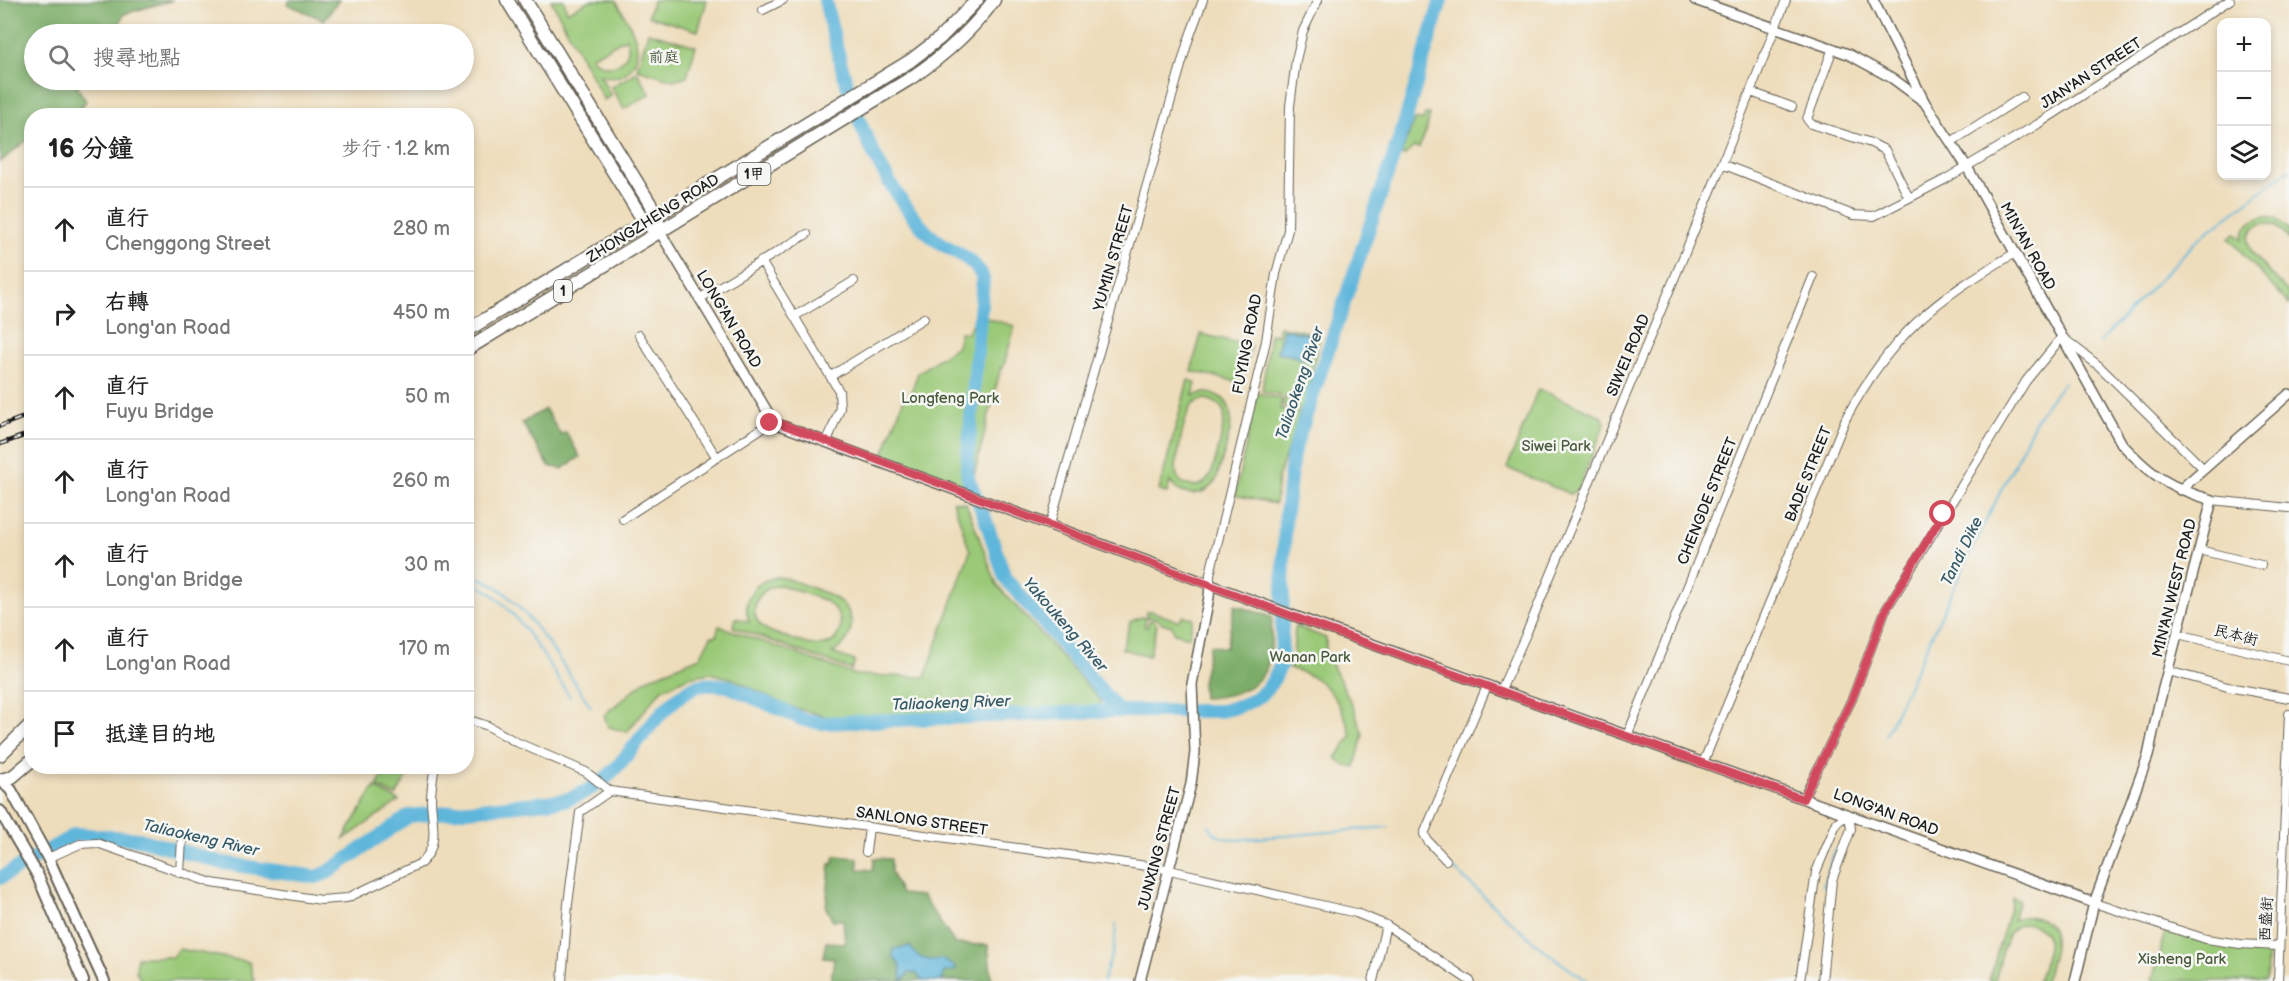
<!DOCTYPE html>
<html lang="zh-TW">
<head>
<meta charset="utf-8">
<style>
	:root { --surface:#fff; --page:#f6f6f6; --text:#222; --muted:#767676; --line:#e0e0e0 }
	body { margin:0; font-family:"Balsamiq Sans","LXGW WenKai TC",sans-serif; background:var(--page); color:var(--text) }
	.controls { position:absolute; right:18px; top:18px; display:grid; overflow:hidden; border-radius:12px; box-shadow:0 3px 9px #0003 }
	.controls button { width:54px; height:54px; display:grid; place-items:center; padding:0; border:0; border-bottom:2px solid var(--line); background:var(--surface); color:var(--text); font:30px sans-serif }
	.stop { position:absolute; width:18px; height:18px; margin:-14px; border:4px solid #d1495b; border-radius:50%; background:#fff }
	.stop.end { background:#d1495b; border-color:#fff; box-shadow:0 2px 6px #0008 }
	.list { margin:0; padding:0; list-style:none }
	h2 { display:flex; justify-content:space-between; align-items:center; height:78px; margin:0; padding:0 24px; font-size:26px }
	h2 small { font-size:20px; font-weight:400; color:var(--muted) }
	.list li { display:grid; grid-template-columns:39px 1fr auto; gap:18px; align-items:center; box-sizing:border-box; height:84px; padding:0 24px; border-top:2px solid var(--line) }
	.list b { display:block; font-size:22px; white-space:nowrap }
	.list p { margin:0; font-size:20px; white-space:nowrap; color:var(--muted) }
	.list em { font-size:20px; font-style:normal; color:var(--muted) }
	.icon { flex:none; width:33px; height:33px; fill:none; stroke:currentColor; stroke-width:2; stroke-linecap:round; stroke-linejoin:round }
	.map { position:relative; flex:none; width:2289px; height:981px; overflow:hidden }
	.search { position:absolute; background:var(--surface); box-shadow:0 3px 9px #0003; left:24px; top:24px; width:450px; height:66px; display:flex; align-items:center; gap:15px; box-sizing:border-box; padding:0 21px; border-radius:33px; color:var(--muted); font-size:22px }
	.panel { position:absolute; background:var(--surface); box-shadow:0 3px 9px #0003; left:24px; top:108px; width:450px; height:666px; border-radius:24px }
	.map>svg:first-child { display:block }
	.green { fill:#9ac977; stroke:#5b724a; stroke-width:1.5; fill-rule:evenodd }
	.forest { fill:#7bad68; stroke:#4c6442; stroke-width:1.5 }
	.water { fill:#5eb6db; stroke:#3d697c; stroke-width:1.5 }
	.lines { fill:none; stroke-linecap:round; stroke-linejoin:round }
	.stream { stroke:#5eb6db; stroke-width:2 }
	.river { stroke:#5eb6db; stroke-width:14 }
	.minor-casing { stroke:#666054; stroke-width:10 }
	.tertiary-casing { stroke:#666054; stroke-width:12 }
	.secondary-casing { stroke:#666054; stroke-width:14 }
	.primary-casing { stroke:#666054; stroke-width:15 }
	.minor { stroke:#fff; stroke-width:8 }
	.tertiary { stroke:#fff; stroke-width:9 }
	.secondary { stroke:#fff; stroke-width:10 }
	.primary { stroke:#fff; stroke-width:12 }
	.rail-casing { stroke:#1c1c1c; stroke-width:4.5 }
	.rail { stroke:#f6f6f2; stroke-width:2; stroke-dasharray:7; stroke-linecap:butt }
	.route { stroke:#d1495b; stroke-width:8 }
	.labels { text-anchor:middle; stroke-width:5; stroke-linejoin:round; paint-order:stroke }
	.shield { fill:#f6f6f2; stroke:#5d5d5c; stroke-width:1.5 }
	.shield-label { font-size:14px; font-weight:bold; fill:#1c1c1c }
	.park-label { font-size:15px; fill:#48593c; stroke:#f6f6f2 }
	.street-label { font-size:15px; fill:#1c1c1c; stroke:#f6f6f2 }
	.water-label { font-size:16px; font-style:italic; fill:#365a68; stroke:#f6f6f2 }
</style>
</head>
<body>
<div class="map">
<svg width="2289" height="981" viewBox="0 0 2289 981">
	<rect width="100%" height="100%" fill="#f6f6f2"/>
	<filter id="ink" filterUnits="userSpaceOnUse"><feTurbulence type="fractalNoise" baseFrequency=".0167" numOctaves="2"/><feDisplacementMap in="SourceGraphic" scale="12" xChannelSelector="R" yChannelSelector="G"/><feConvolveMatrix kernelMatrix="1 2 1 2 8 2 1 2 1" color-interpolation-filters="sRGB"/></filter>
	<filter id="wash" filterUnits="userSpaceOnUse"><feTurbulence type="fractalNoise" baseFrequency=".008" numOctaves="4" result="noise"/><feDisplacementMap in="SourceGraphic" scale="24" xChannelSelector="R" yChannelSelector="G"/><feGaussianBlur stdDeviation="1.35" result="paint"/><feColorMatrix in="noise" values="0 0 0 0 0 0 0 0 0 0 0 0 0 0 0 0 0 1.4 0 .05"/><feComposite in="paint" operator="in"/></filter>
	<g filter="url(#wash)">
		<rect width="100%" height="100%" fill="#edb"/>
		<path class="green" d="M551,0H564L567,12L590,0H616C627,21 651,52 627,72C619,79 609,78 600,75L611,96L604,100ZM626,38C636,62 607,76 591,57Z
			M653,0H707L698,31L648,16Z
			M648,32L696,46L687,76L674,80L637,69Z
			M637,72L650,94L624,109L611,87Z
			M1425,114H1430L1426,132L1419,148L1414,147L1404,156L1401,155L1414,120H1424Z
			M2267,216L2276,219L2289,229V240C2284,234 2279,226 2271,224C2258,220 2245,233 2249,246C2253,259 2279,282 2289,293V305L2229,238L2235,233L2242,240C2244,226 2253,218 2267,216Z
			M983,317L1015,326L1003,368L1001,367L974,475L971,470L974,434H966L962,472L965,487L883,455L903,401L910,395L918,373L957,346L960,332L967,333L972,324Z
			M1279,326L1316,334L1315,339L1319,340L1303,411L1283,406L1285,396L1262,391L1270,334L1277,335Z
			M1201,334L1251,346L1242,383L1191,371Z
			M1188,380L1196,382L1193,396C1202,392 1211,392 1220,397C1244,409 1221,460 1216,480C1205,497 1182,499 1170,482L1167,493L1159,491ZM1206,399C1214,401 1221,404 1224,412C1226,420 1214,472 1208,479C1200,489 1183,488 1177,476C1173,468 1185,417 1190,408C1193,402 1200,400 1206,399Z
			M1538,389L1602,416L1605,423L1578,490L1570,494L1507,468Z
			M1257,393L1282,399L1280,409L1300,413L1278,478L1275,504L1235,495Z
			M953,501L966,503L997,585L1101,701V706L1094,708L832,718L785,705L733,679L710,673L689,677L662,689L627,732L608,727L604,715L647,679L700,657L711,636H716L719,626L856,675L925,677L970,551Z
			M778,577C789,578 799,583 809,587C829,594 854,602 851,628C849,640 842,648 832,653L855,661L852,670L733,627L736,618L749,622C741,599 754,580 778,577ZM781,585L826,601C835,608 842,617 840,629C833,655 806,644 789,638C780,635 770,633 763,627C744,611 760,586 781,585Z
			M1151,611L1178,621L1183,616L1193,618L1189,637L1174,633L1172,626L1162,623L1156,618L1146,617V612Z
			M1141,617L1146,618L1144,626L1147,627L1149,621L1153,620L1157,625L1149,656L1122,649L1130,622Z
			M1295,626L1326,638V652L1354,709L1363,734L1355,767L1345,766L1336,758L1351,736C1346,715 1334,691 1316,679C1309,674 1298,671 1289,668L1293,659Z
			M388,767H412L396,796L377,786Z
			M375,787L399,801L343,840L372,791Z
			M2013,898L2019,900L2013,920C2021,916 2028,915 2037,918C2066,927 2051,961 2045,981H2038C2041,970 2050,951 2048,940C2044,923 2021,918 2010,932C2003,941 1999,968 1995,981H1989Z
			M2165,931L2213,944L2268,950L2266,981H2152Z
			M179,949L249,962L254,981H141L136,971L137,957H172Z"/>
		<path class="forest" d="M0,0H173L124,14L115,34H34V80H82L77,87L86,101L76,115L32,116L31,137L0,162Z
			M290,0H339L324,20L287,4Z
			M545,409L561,435L566,432L580,457L562,469L549,466L522,423Z
			M1235,605L1272,617C1271,630 1272,644 1270,656C1264,690 1231,697 1203,698L1202,682L1210,645L1226,648Z
			M835,856L858,858V869L873,870L874,858L891,859V872L901,894L922,896L955,944L988,945L992,981H831L834,958L823,957L826,942L845,943L843,920H833L826,908L830,864H833Z"/>
		<path class="water" d="M1283,329L1315,336L1308,360L1277,352Z
			M910,946C916,959 929,962 942,959L957,968L953,971L944,972L942,981H923L916,973H909L902,981L900,965L893,956L894,949Z"/>
		<g class="lines">
			<path class="stream" d="M2100,342L2197,240L2289,170
				M466,575C474,577 482,578 489,582C525,601 567,672 591,707
				M466,582C506,586 549,666 570,697
				M1886,734L1972,549L2039,414L2064,382
				M1209,825C1215,837 1222,838 1235,840L1389,827
				M1454,869C1496,907 1538,951 1588,981
				M1823,886L1835,849
				M1103,981L1114,948L1116,924"/>
			<path class="river" d="M825,0C842,76 863,154 913,216C919,224 927,234 935,239C952,252 976,258 983,279L967,467L968,478L985,518L1005,578L1119,711
				M0,878L76,834L139,839L223,863L316,877L327,873L409,816L566,800C582,794 595,788 607,777C634,752 661,702 695,687C705,683 718,685 728,686L804,720L823,723L1111,711H1221C1253,704 1269,695 1281,664L1285,521L1293,454L1403,128L1441,0"/>
		</g>
	</g>
	<g filter="url(#ink)">
		<g class="lines">
			<defs>
				<path id="minor" d="M763,10L783,0
					M1833,48L1807,119L1811,124L1871,143L1885,150L1909,198
					M1751,92L1792,107
					M1951,142L2022,97
					M1722,164L1853,215L1874,216L1944,180L2038,124L2230,0
					M761,261L839,391L840,408L827,442
					M699,299L807,234
					M795,316L854,281
					M639,335L717,458
					M831,376L924,318
					M2212,500L2289,508
					M623,519L773,421
					M1050,524L1188,41L1203,0
					M2199,550L2261,565
					M1210,584V574L1266,341L1276,274L1288,230L1290,106L1296,60L1303,31L1318,0
					M2178,634L2289,661
					M2168,671L2228,687L2289,698
					M1501,690L1527,632L1722,164L1786,0
					M466,719L488,726L516,742L586,772L610,791L1161,868L1356,913L1386,925L1470,981
					M1627,736L1813,277
					M1703,763L1846,418C1892,334 1933,301 2015,253
					M1803,799L1852,699L1885,611L2026,381L2062,337L2099,366L2204,469
					M866,852L869,827
					M48,858L80,844L97,843L212,883L321,900L347,898L421,863C440,845 432,824 431,800C431,789 433,777 435,766
					M1446,860L1428,841L1424,834L1487,686
					M180,873L182,839
					M2094,903L2206,939L2240,944L2278,946
					M562,981L568,904L580,812L610,791
					M1373,981L1386,925
					M1800,981L1816,872L1837,822L1849,815L1851,829L1832,880L1822,981
					M2278,981L2289,714"/>
				<path id="tertiary" d="M1695,0L1848,54L1892,78L1923,101
					M1873,0L1925,103L1967,167L2122,444C2152,476 2170,488 2212,500L2159,704L2148,756L2094,903L2075,981
					M660,232L773,421L780,425L1319,625L2094,903
					M2180,490L2289,394
					M1140,981L1191,784L1195,752L1192,684L1209,597L1210,584"/>
				<path id="secondary" d="M0,779L11,790L48,858L104,981
					M0,811L37,874L83,981"/>
				<path id="primary" d="M507,0L645,223L651,227
					M525,0L657,215L658,222
					M466,331L910,61L940,38L977,0
					M466,350L911,78C942,57 972,31 994,0
					M0,755L32,723
					M0,780L12,777L32,760"/>
			</defs>
			<use href="#minor" class="minor-casing"/>
			<use href="#tertiary" class="tertiary-casing"/>
			<use href="#secondary" class="secondary-casing"/>
			<use href="#primary" class="primary-casing"/>
			<use href="#minor" class="minor"/>
			<use href="#tertiary" class="tertiary"/>
			<use href="#secondary" class="secondary"/>
			<use href="#primary" class="primary"/>
			<defs>
				<path id="rail" d="M0,426L32,414
					M0,444L32,433"/>
			</defs>
			<use href="#rail" class="rail-casing"/>
			<use href="#rail" class="rail"/>
		</g>
	</g>
	<g class="lines" filter="url(#ink)">
		<path class="route" d="M770,423L773,421L1319,626L1803,799L1852,699L1885,611L1943,514"/>
	</g>
	<g class="labels">
		<g class="shield">
			<rect x="737.5" y="163" width="33" height="22" rx="4.5"/>
			<rect x="554" y="280" width="18" height="22" rx="4.5"/>
		</g>
		<g class="shield-label">
			<text x="754" y="179">1甲</text>
			<text x="563" y="296">1</text>
		</g>
		<g class="park-label">
			<text x="664" y="62">前庭</text>
			<text x="950" y="403">Longfeng Park</text>
			<text x="1556" y="451">Siwei Park</text>
			<text x="1310" y="662">Wanan Park</text>
			<text x="2182" y="964">Xisheng Park</text>
		</g>
		<g class="street-label">
			<text transform="translate(2091 73) rotate(-33)" y="5">JIAN'AN STREET</text>
			<text transform="translate(653 218) rotate(-32)" y="5">ZHONGZHENG ROAD</text>
			<text transform="translate(2028 246) rotate(61)" y="5">MIN'AN ROAD</text>
			<text transform="translate(1113 258) rotate(-74)" y="5">YUMIN STREET</text>
			<text transform="translate(729 319) rotate(59)" y="5">LONG'AN ROAD</text>
			<text transform="translate(1247 344) rotate(-79)" y="5">FUYING ROAD</text>
			<text transform="translate(1628 355) rotate(-67)" y="5">SIWEI ROAD</text>
			<text transform="translate(1808 474) rotate(-68)" y="5">BADE STREET</text>
			<text transform="translate(1707 501) rotate(-68)" y="5">CHENGDE STREET</text>
			<text transform="translate(2174 588) rotate(-76)" y="5">MIN'AN WEST ROAD</text>
			<text transform="translate(2236 635) rotate(14)" y="5">民本街</text>
			<text transform="translate(1886 812) rotate(20)" y="5">LONG'AN ROAD</text>
			<text transform="translate(922 821) rotate(8)" y="5">SANLONG STREET</text>
			<text transform="translate(1159 848) rotate(-75)" y="5">JUNXING STREET</text>
			<text transform="translate(2266 919) rotate(-87)" y="5">西盛街</text>
		</g>
		<g class="water-label">
			<text transform="translate(1299 383) rotate(-71)" y="6">Taliaokeng River</text>
			<text transform="translate(1961 551) rotate(-64)" y="6">Tandi Dike</text>
			<text transform="translate(1066 624) rotate(49)" y="6">Yakoukeng River</text>
			<text transform="translate(951 702) rotate(-2)" y="6">Taliaokeng River</text>
			<text transform="translate(201 837) rotate(13)" y="6">Taliaokeng River</text>
		</g>
	</g>
</svg>
<div class="controls">
<button>+</button>
<button>−</button>
<button><svg class="icon" aria-label="layers" viewBox="0 0 24 24"><path d="M12 4l9 5-9 5-9-5zM3 14l9 5 9-5"/></svg></button>
</div>
<div class="stop" style="left:1943px;top:514px"></div>
<div class="stop end" style="left:770px;top:423px"></div>
<div class="search"><svg class="icon" aria-label="search" viewBox="0 0 24 24"><circle cx="10" cy="10" r="6"/><path d="M15 15l6 6"/></svg>搜尋地點</div>
<section class="panel">
<h2>16 分鐘<small>步行 · 1.2 km</small></h2>
<ul class="list">
<li><svg class="icon" aria-label="ahead" viewBox="0 0 24 24"><path d="M12 20V5M6 11l6-6 6 6"/></svg><div><b>直行</b><p>Chenggong Street</p></div><em>280 m</em></li>
<li><svg class="icon" aria-label="right" viewBox="0 0 24 24"><path d="M7 20v-9h11M14 6l5 5-5 5"/></svg><div><b>右轉</b><p>Long'an Road</p></div><em>450 m</em></li>
<li><svg class="icon" aria-label="ahead" viewBox="0 0 24 24"><path d="M12 20V5M6 11l6-6 6 6"/></svg><div><b>直行</b><p>Fuyu Bridge</p></div><em>50 m</em></li>
<li><svg class="icon" aria-label="ahead" viewBox="0 0 24 24"><path d="M12 20V5M6 11l6-6 6 6"/></svg><div><b>直行</b><p>Long'an Road</p></div><em>260 m</em></li>
<li><svg class="icon" aria-label="ahead" viewBox="0 0 24 24"><path d="M12 20V5M6 11l6-6 6 6"/></svg><div><b>直行</b><p>Long'an Bridge</p></div><em>30 m</em></li>
<li><svg class="icon" aria-label="ahead" viewBox="0 0 24 24"><path d="M12 20V5M6 11l6-6 6 6"/></svg><div><b>直行</b><p>Long'an Road</p></div><em>170 m</em></li>
<li><svg class="icon" aria-label="arrive" viewBox="0 0 24 24"><path d="M6 21V4h12l-3 4 3 4H6"/></svg><div><b>抵達目的地</b></div></li>
</ul>
</section>
</div>
</body>
</html>
